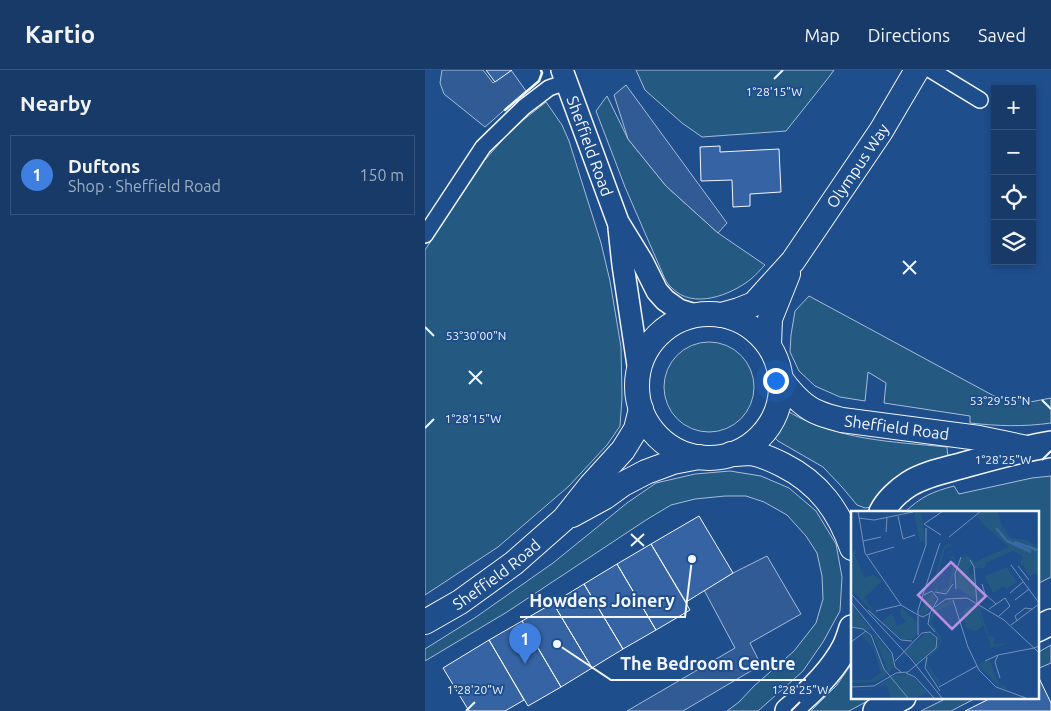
<!DOCTYPE html>
<html lang="en">
<head>
<meta charset="utf-8">
<style>
	:root { --surface:#173a69; --page:#20416f; --text:#f1f3f6; --muted:#9eadc0; --line:#36547d; --accent:#bca0f2 }
	body { margin:0; font-family:Ubuntu,sans-serif; background:var(--page); color:var(--text) }
	.controls { position:absolute; right:15px; top:15px; display:grid; overflow:hidden; border-radius:0px; box-shadow:0 2px 8px #0003 }
	.controls button { width:45px; height:45px; display:grid; place-items:center; padding:0; border:0; border-bottom:1px solid var(--line); background:var(--surface); color:var(--text); font:25px sans-serif }
	.you { position:absolute; left:350px; top:310px; width:18px; height:18px; margin:-12px; border:4px solid #fff; border-radius:50%; background:#1a73e8; box-shadow:0 0 0 8px #1a73e833 }
	.badge { display:grid; place-items:center; width:32px; height:32px; border-radius:50%; background:var(--accent); color:#fff; font-size:16px; font-weight:700 }
	.pin { position:absolute; translate:-50% -41px; filter:drop-shadow(0 1px 2px #0008) }
	.pin::after { content:''; position:absolute; top:26px; width:18px; height:15px; background:inherit; clip-path:polygon(0 0,100% 0,50% 100%) }
	.list { margin:0; padding:0; list-style:none }
	h2 { display:flex; justify-content:space-between; align-items:center; height:65px; margin:0; padding:0 20px; font-size:21px }
	h2 small { font-size:16px; font-weight:400; color:var(--muted) }
	.list li { display:grid; grid-template-columns:32px 1fr auto; gap:15px; align-items:center; box-sizing:border-box; height:80px; margin:0 10px 10px; padding:0 10px; border:1px solid var(--line); border-radius:0px }
	.list b { display:block; font-size:19px; white-space:nowrap }
	.list p { margin:0; font-size:16px; white-space:nowrap; color:var(--muted) }
	.list em { font-size:16px; font-style:normal; color:var(--muted) }
	.icon { flex:none; width:28px; height:28px; fill:none; stroke:currentColor; stroke-width:2; stroke-linecap:round; stroke-linejoin:round }
	.map { position:relative; flex:none; width:626px; height:641px; overflow:hidden }
	header { display:flex; align-items:center; gap:30px; box-sizing:border-box; height:70px; padding:0 25px; background:var(--surface); border-bottom:1px solid var(--line) }
	header strong { font-size:24px }
	nav { display:flex; gap:28px; margin-inline-start:auto; font-size:18px }
	main { display:flex }
	aside { flex:1; background:var(--surface) }
	.map>svg:first-child { display:block }
	.green { fill:#245a82; stroke:#a8bbd7 }
	.parking { fill:#305b95; stroke:#a8bbd7 }
	.building { fill:#3563a3; stroke:#f2f6ff }
	.lines { fill:none; stroke-linecap:round; stroke-linejoin:round }
	.minor-casing { stroke:#f2f6ff; stroke-width:18 }
	.secondary-casing { stroke:#f2f6ff; stroke-width:24 }
	.primary-casing { stroke:#f2f6ff; stroke-width:26 }
	.trunk-casing { stroke:#f2f6ff; stroke-width:28 }
	.minor { stroke:#1f4e8c; stroke-width:15 }
	.secondary { stroke:#1f4e8c; stroke-width:21 }
	.primary { stroke:#1f4e8c; stroke-width:24 }
	.trunk { stroke:#1f4e8c; stroke-width:25 }
	.fence { stroke:#f2f6ff; stroke-width:1; stroke-dasharray:6 2.5; stroke-linecap:butt }
	.wall { stroke:#f2f6ff; stroke-width:2.5 }
	.ticks { fill:none; stroke:#f2f6ff; stroke-width:2 }
	.labels { text-anchor:middle; stroke-width:4; stroke-linejoin:round; paint-order:stroke }
	.street-label { font-size:16px; fill:#f2f6ff; stroke:#1f4e8c }
	.inset-river { fill:none; stroke:#3b69a3; stroke-width:2.5 }
	.inset-road { fill:none; stroke:#7391ba; stroke-width:1 }
	.view { fill:#b691df; fill-opacity:0.15; stroke:#b691df; stroke-width:2.5 }
	.inset-edge { fill:none; stroke:#f2f6ff; stroke-width:2.5 }
	.ticks-label { font-size:12px; text-anchor:middle; fill:#f2f6ff; stroke:#1f4e8c; stroke-width:4; stroke-linejoin:round; paint-order:stroke }
	.leader { fill:none; stroke:#f2f6ff; stroke-width:2 }
	.callout-dot { fill:#f2f6ff; stroke:#1f4e8c; stroke-width:2 }
	.callout-label { font-size:18px; text-anchor:middle; font-weight:bold; fill:#f2f6ff; stroke:#1f4e8c; stroke-width:4; stroke-linejoin:round; paint-order:stroke }
</style>
</head>
<body>
<header>
<strong>Kartio</strong>
<nav><a>Map</a><a>Directions</a><a>Saved</a></nav>
</header>
<main>
<aside>
<h2>Nearby<small></small></h2>
<ul class="list">
<li><span class="badge" style="background:#3f7fe0">1</span><div><b>Duftons</b><p>Shop · Sheffield Road</p></div><em>150 m</em></li>
</ul>
</aside>
<div class="map">
<svg width="626" height="641" viewBox="0 0 626 641">
	<rect width="100%" height="100%" fill="#1f4e8c"/>
	<path class="green" d="M211,0H409L404,7L361,61L277,67L257,53L220,20Z
		M182,26L203,69L241,116L293,163L340,195C335,200 331,205 326,209C306,225 268,240 247,218C244,216 242,212 240,209L200,117L171,41Z
		M121,32L137,55L144,71L176,173L185,211L196,277L197,328L195,356L182,375L144,416L73,477L0,525V180L59,91L88,58Z
		M384,226L569,326L605,332L626,328V353C598,357 572,356 545,353V346L459,333L461,313L443,302L440,331L415,327L390,316L374,301L365,282L366,265L370,241Z
		M239 317a45 45 0 1 1 90 0a45 45 0 1 1-90 0Z
		M361,342H364C411,370 469,372 522,377L523,389L447,437L440,438L432,435L417,417L398,397L353,371L348,366V362L358,344Z
		M305,401L336,406L364,418L391,441L411,474L417,507L415,541L398,572L378,601L333,641H302L314,632L329,616L369,581L391,553L398,529L397,506L392,483L381,466L362,445L339,432L321,426H300L270,429L246,435L221,450L82,542L0,591V579L51,547L128,493L202,433L231,413L270,404Z
		M626,406V507L612,514V442H480C497,426 507,422 529,416L534,424L607,408Z
		M626,575V593L612,599V583Z
		M427,593V627H450L424,641H386L412,615Z
		M524,627H553L526,641H496Z"/>
	<path class="parking" d="M17,0H58L68,13L86,0L101,21L60,57L19,24L15,13Z
		M201,15L302,153L293,163L241,116L203,69L189,25Z
		M342,486L376,544L325,573L336,595L258,641H202L310,578L279,520L308,503Z"/>
	<path class="building" d="M61,0H87L70,12Z
		M295,76V82L354,79L356,122L325,124V136L308,137L307,110L276,111L275,77Z
		M274,446L308,503L261,532L226,474Z
		M226,474L265,540L231,560L192,494Z
		M192,494L231,560L198,579L159,514Z
		M159,514L198,579L167,598L128,533Z
		M128,533L167,598L136,617L97,551Z
		M97,551L136,617L103,636L64,570Z
		M64,570L99,630L80,641H44L18,598Z
		M613,606L626,633V641H540L568,627H612Z"/>
	<g class="lines">
		<defs>
			<path id="minor" d="M506,0L555,30
				M0,165L58,77L99,37L124,18L141,12"/>
			<g id="secondary">
				<path id="s1" d="M137,0L193,152L217,191L232,221L240,230L254,240L270,245"/>
				<path d="M194,158L198,195L214,302"/>
			</g>
			<g id="primary">
				<circle cx="284" cy="316" r="72"/>
				<path id="s2" d="M296,245L314,240L329,234L368,191L456,61L492,0"/>
				<path d="M344,275L345,249L363,204"/>
				<path id="s3" d="M356,309C366,323 378,337 394,343C401,346 409,348 417,350L554,368L602,378"/>
				<path d="M306,384C313,384 320,383 326,383C337,385 348,390 358,395C394,413 414,441 427,478"/>
				<path d="M147,445L180,427L198,414L221,402L248,392L274,387"/>
				<path id="s4" d="M0,552L35,532L89,493L139,449L166,415L198,380L211,359L216,339"/>
			</g>
			<path id="trunk" d="M457,442C462,432 473,421 484,414C500,404 521,400 539,395C568,387 596,379 626,374
				M612,559L626,552
				M363,641C385,623 407,602 420,577C423,571 425,564 427,558
				M451,641L478,627"/>
		</defs>
		<use href="#minor" class="minor-casing"/>
		<use href="#secondary" class="secondary-casing"/>
		<use href="#primary" class="primary-casing"/>
		<use href="#trunk" class="trunk-casing"/>
		<use href="#minor" class="minor"/>
		<use href="#secondary" class="secondary"/>
		<use href="#primary" class="primary"/>
		<use href="#trunk" class="trunk"/>
		<path class="fence" d="M538,442H540"/>
		<path class="wall" d="M80,40L114,11L117,3L116,0"/>
	</g>
	<path class="ticks" d="M349,9L358,0M478,191L491,204M478,204L491,191M0,257L9,266M44,301L57,314M44,314L57,301M617,330L626,339M0,358L9,349M617,390L626,381M206,464L219,476M206,476L219,464M41,641L50,632M366,641L375,632"/>
	<g class="labels">
		<g class="street-label">
			<text dy="6" stroke="none"><textPath href="#s1" startOffset="81">Sheffield Road</textPath></text>
			<text dy="6" stroke="none"><textPath href="#s2" startOffset="208">Olympus Way</textPath></text>
			<text dy="6" stroke="none"><textPath href="#s3" startOffset="131">Sheffield Road</textPath></text>
			<text dy="6" stroke="none"><textPath href="#s4" startOffset="86">Sheffield Road</textPath></text>
		</g>
	</g>
	<g transform="translate(426 441)">
		<rect width="188" height="188" fill="#1f4e8c"/>
		<path d="M63,0H68L71,7L74,31L69,30ZM132,0H147L150,13L160,27L176,29L187,38L188,65L185,62L179,65L169,50L172,48L170,44L162,40L136,51L133,57H124L121,53L117,59L119,64L123,63L126,90L105,76L109,48L116,44L124,51L158,36L132,13L126,4ZM96,33H100L101,40L95,45L101,38L98,35L94,38L84,74L88,80L97,76L104,49L98,46L103,45L105,50L100,75L95,81L85,80L82,73L83,68L92,38ZM5,38L4,44L13,66L23,64L31,70L13,87L30,109L0,78V43ZM156,56L166,71L155,78L153,75L142,82L134,65ZM81,82L85,86L83,91L75,103L70,104L69,99ZM100,89L102,93L85,100L80,110L91,129L86,139L77,148L76,153L90,172L88,175L74,152L89,130L78,110L83,98ZM0,93L20,119L19,120L0,115ZM125,94L135,100L129,98L138,125L143,126V133L161,132L138,137L140,134L127,99L132,115L125,120L115,117L112,101L116,96L126,97ZM50,96L66,111L65,125L61,128H51L31,111L41,102L46,115L55,111L49,103ZM21,120L41,145L42,157L38,163ZM16,121L36,164L24,171L0,172V169H19L30,162L23,138L11,125ZM76,122L84,127V137L66,152L54,140ZM141,145L131,152L138,148L149,175L153,174L156,179L147,175L127,154L124,156ZM58,163L76,181L65,187H40L35,174L18,179H0L24,177L44,164Z" fill="#245a82"/>
		<path class="inset-river" d="M145,17L156,30L180,41M163,31L186,39"/>
		<path class="inset-road" d="M7,0L14,42L50,94L67,104M47,5L52,28L64,24M8,7L23,9L62,1M35,21L36,6M90,24L73,13L92,0M98,26L130,0M12,30L30,26M16,44L43,36M119,49L123,56L126,92M160,54L188,92M167,55L178,69M62,72L75,34V17M131,73L134,83L145,93M105,78L104,63L110,46M84,81L95,83L102,73M159,82L172,71M0,83L60,148L91,187M73,84L81,80L87,88L79,102L72,106L67,104V99L89,32M102,89L117,136L128,159L145,176L175,187M164,89L178,78M0,91L41,142L44,156L50,161M84,96L95,88L116,87L153,109L183,137L188,135M138,98L154,87L159,95L148,105M17,99L50,129L61,130M25,100L50,94M79,102L77,113L84,121M67,105V124M166,110L164,105L174,97L181,98M160,114L188,93M0,116L12,118L20,124L33,158L57,187M0,131L15,120M147,144L144,151L149,167M76,146L74,157L89,180M134,150L147,144L183,137L188,142M55,162L64,166L83,187M0,176L23,175L45,162L57,161L85,137L86,127L79,121L71,122L44,150M88,176L126,155"/>
		<path class="view" d="M100,51L135,85L101,118L67,84Z"/>
		<rect width="188" height="188" class="inset-edge"/>
	</g>
	<g class="ticks-label">
		<text x="349" y="26">1°28'15"W</text>
		<text x="51" y="270">53°30'00"N</text>
		<text x="575" y="335">53°29'55"N</text>
		<text x="48" y="353">1°28'15"W</text>
		<text x="578" y="394">1°28'25"W</text>
		<text x="50" y="624">1°28'20"W</text>
		<text x="375" y="624">1°28'25"W</text>
	</g>
	<path class="leader" d="M267 489L260 547H95M132 574L186 610H381"/>
	<g class="callout-dot">
		<circle cx="267" cy="489" r="5"/>
		<circle cx="132" cy="574" r="5"/>
	</g>
	<g class="callout-label">
		<text x="177" y="537">Howdens Joinery</text>
		<text x="283" y="600">The Bedroom Centre</text>
	</g>
</svg>
<div class="controls">
<button>+</button>
<button>−</button>
<button><svg class="icon" aria-label="locate" viewBox="0 0 24 24"><circle cx="12" cy="12" r="6"/><path d="M12 2v4M12 18v4M2 12h4M18 12h4"/></svg></button>
<button><svg class="icon" aria-label="layers" viewBox="0 0 24 24"><path d="M12 4l9 5-9 5-9-5zM3 14l9 5 9-5"/></svg></button>
</div>
<div class="you"></div>
<div class="pin badge" style="left:100px;top:594px;background:#3f7fe0">1</div>
</div>
</main>
</body>
</html>
